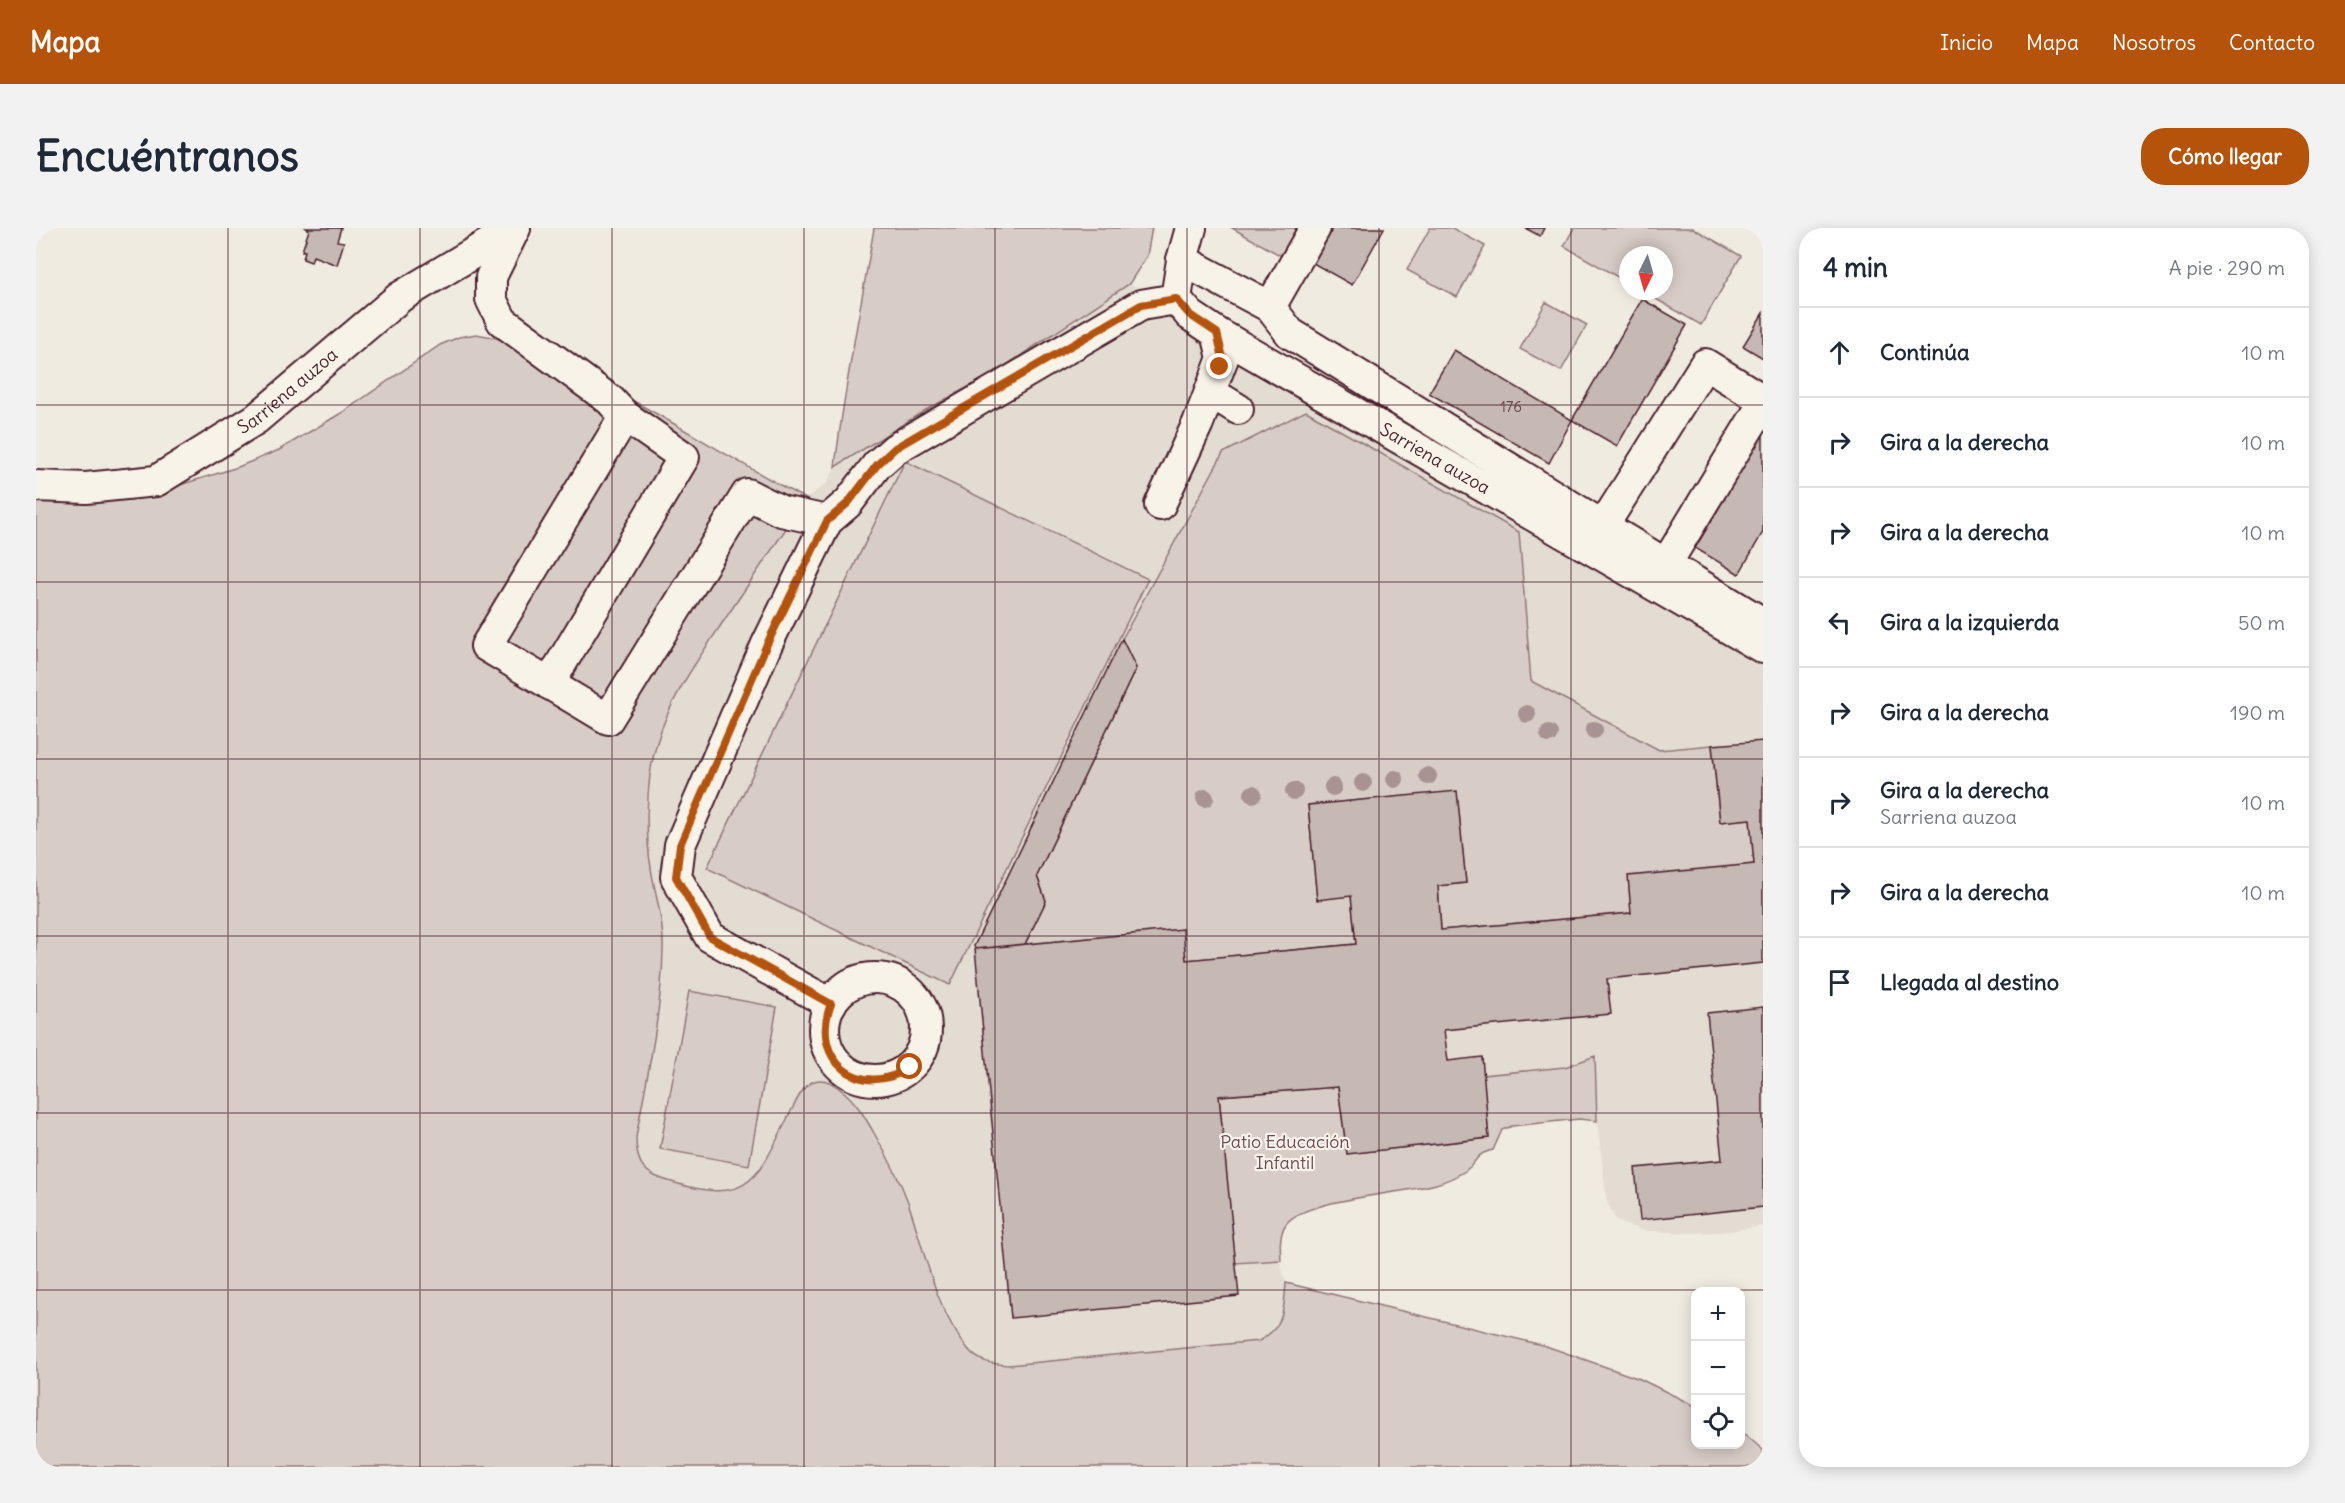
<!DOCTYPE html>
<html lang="es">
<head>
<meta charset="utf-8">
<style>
	:root { --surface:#fff; --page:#f2f2f3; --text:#1f2937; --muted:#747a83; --line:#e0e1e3; --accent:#b45309 }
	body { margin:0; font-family:Delius,sans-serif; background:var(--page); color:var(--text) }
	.controls { position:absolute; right:18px; bottom:18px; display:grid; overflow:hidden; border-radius:12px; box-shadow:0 3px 15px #0003 }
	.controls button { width:54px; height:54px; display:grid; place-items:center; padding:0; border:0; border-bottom:2px solid var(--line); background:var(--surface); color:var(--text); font:30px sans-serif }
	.compass { position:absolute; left:1583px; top:18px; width:54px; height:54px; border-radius:50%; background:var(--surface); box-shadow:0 3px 15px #0003; rotate:185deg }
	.stop { position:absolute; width:18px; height:18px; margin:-14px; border:4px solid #b45309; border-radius:50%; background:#fff }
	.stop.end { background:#b45309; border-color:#fff; box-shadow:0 2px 6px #0008 }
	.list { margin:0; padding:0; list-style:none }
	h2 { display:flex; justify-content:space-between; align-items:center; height:78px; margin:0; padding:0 24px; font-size:26px }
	h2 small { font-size:20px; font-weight:400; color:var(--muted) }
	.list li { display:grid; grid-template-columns:39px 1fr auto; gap:18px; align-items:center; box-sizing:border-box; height:90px; padding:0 24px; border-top:2px solid var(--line) }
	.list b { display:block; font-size:22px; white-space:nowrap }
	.list p { margin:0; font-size:20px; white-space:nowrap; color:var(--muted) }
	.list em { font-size:20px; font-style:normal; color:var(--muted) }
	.icon { flex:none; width:33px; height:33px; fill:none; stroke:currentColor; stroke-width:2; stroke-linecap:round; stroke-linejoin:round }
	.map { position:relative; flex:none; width:1727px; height:1239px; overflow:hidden; border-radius:24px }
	header { display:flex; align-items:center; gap:36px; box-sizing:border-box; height:84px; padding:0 30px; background:var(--accent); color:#fff }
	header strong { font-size:28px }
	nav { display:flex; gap:33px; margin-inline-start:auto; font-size:21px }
	.intro { display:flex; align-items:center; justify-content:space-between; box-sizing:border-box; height:144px; padding:0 36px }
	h1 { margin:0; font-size:42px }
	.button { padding:15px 27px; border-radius:24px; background:var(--accent); color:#fff; font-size:21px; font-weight:700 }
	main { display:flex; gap:36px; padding:0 36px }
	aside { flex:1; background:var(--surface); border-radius:24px; box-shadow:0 3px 15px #0003 }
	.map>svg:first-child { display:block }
	.built { fill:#e3dcd2 }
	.green { fill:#d8cdc6; stroke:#917678; stroke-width:1.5 }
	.building { fill:#c6b8b3; stroke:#4a1f2b; stroke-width:1.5 }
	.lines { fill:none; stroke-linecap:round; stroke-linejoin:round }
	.minor-casing { stroke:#4a1f2b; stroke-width:34 }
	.minor { stroke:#f7f3e8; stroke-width:30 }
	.tree { fill:#a89292 }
	.route { stroke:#b45309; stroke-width:8 }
	.grid { fill:none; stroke:#4a1f2b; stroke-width:1.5; stroke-opacity:0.55 }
	.labels { text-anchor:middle; stroke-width:4.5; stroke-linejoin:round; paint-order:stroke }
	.number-label { font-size:15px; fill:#69454d }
	.street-label { font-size:18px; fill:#4a1f2b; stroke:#f7f3e8 }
	.park-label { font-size:18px; fill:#6e4a52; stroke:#f7f3e8 }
</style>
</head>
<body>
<header>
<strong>Mapa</strong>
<nav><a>Inicio</a><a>Mapa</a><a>Nosotros</a><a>Contacto</a></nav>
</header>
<div class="intro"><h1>Encuéntranos</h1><a class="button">Cómo llegar</a></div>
<main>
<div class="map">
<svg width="1727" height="1239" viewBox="0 0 1727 1239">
	<rect width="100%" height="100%" fill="#f0ebe0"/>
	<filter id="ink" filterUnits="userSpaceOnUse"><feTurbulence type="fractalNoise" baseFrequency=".0167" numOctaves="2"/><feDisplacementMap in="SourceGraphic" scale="12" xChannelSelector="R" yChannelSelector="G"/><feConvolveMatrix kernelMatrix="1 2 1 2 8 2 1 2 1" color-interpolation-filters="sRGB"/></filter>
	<g filter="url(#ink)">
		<path class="built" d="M1093,56L1175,84L1727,401V998L1686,1004L1654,1005L1610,1003L1586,996L1579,991L1571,974L1561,893L1543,891L1476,898L1466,902L1457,922L1444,925L1431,942L1417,950L1372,963L1277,979L1257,988L1249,996L1245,1005L1244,1018L1245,1038L1250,1055L1245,1089L1235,1106L1223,1113L973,1137L955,1136L946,1133L933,1122L917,1097L900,1059L871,972L855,934L828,887L800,857L789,853H777L759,876L726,940L714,954L702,961L679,962L642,956L617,948L604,936L600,924V909L617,815L627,720L625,692L614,639L612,605L614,555L619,519L631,485L654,443L770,271L791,255L799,239L888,183L958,145Z"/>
		<path class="green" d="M838,0H1116L1111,28L1093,56L958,145L888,183L799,239C808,159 825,80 838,0Z
			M1196,0H1266L1249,30Z
			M1394,0H1416L1449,18L1421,69L1371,42Z
			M1538,0H1657L1705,28L1665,97L1606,63H1628V27H1592V55L1528,18Z
			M1510,74L1551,97L1525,143L1484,121Z
			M440,106C480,112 515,131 551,148C626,186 696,232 770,271C743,311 716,351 689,391C662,431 633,471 620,518C610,553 609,605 615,640C619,667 628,693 627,721C626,783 611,849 600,909C600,931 605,944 626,951C713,979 719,957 755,883C760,874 766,859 776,854C788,848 800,857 809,865C821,875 830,891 838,905C851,927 863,950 872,974C888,1021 900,1083 932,1121C943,1135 957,1136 973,1137L1223,1113C1248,1099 1248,1082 1250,1055L1510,1118L1604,1151L1659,1178L1660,1216H1704L1705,1203L1727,1222V1239H0V270L131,261L202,239L243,222L307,184L404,117L423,109Z
			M1270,183L1483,304L1495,453L1623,522L1676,517L1684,594L1714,591L1718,636L1593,657L1595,685L1405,702L1402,658L1430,655L1421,564L1272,577L1281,671L1315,668L1320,716L1150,732L1147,701L989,716L1010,673L1001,648L1100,440L1086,411L1187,225Z
			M869,233L1112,351L914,757L671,640Z
			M653,763L741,779L713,937L624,921Z
			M1559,828L1561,893L1543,891L1476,898L1466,902L1457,922C1436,927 1444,933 1429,943C1420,949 1410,953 1400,956C1367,966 1267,971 1250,996C1243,1006 1244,1020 1245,1032L1199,1035L1183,868L1302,859L1311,926L1453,910L1447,847L1529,839Z"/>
		<path class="building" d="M270,0H305L301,13L308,14L301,37L277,28L275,34L267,31L269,23H266L273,2Z
			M1285,0H1348L1316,57L1268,30Z
			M1489,0H1508L1504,8Z
			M1606,71L1651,97L1581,218L1536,192Z
			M1727,85V130L1707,118Z
			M1418,122L1536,192L1513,235L1393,165Z
			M1727,205V304L1703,346L1659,320Z
			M1086,411L1100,440L1001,648L1010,673L989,716L939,721L938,718Z
			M1727,513V735L1571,751L1575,786L1408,802L1412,833L1446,829L1453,910L1311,926L1302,859L1183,868L1203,1068L975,1090L939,721L1147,701L1150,732L1320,716L1315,668L1281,672L1272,577L1421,563L1430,655L1402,658L1405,702L1595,685L1592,648L1718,636L1714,591L1684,594L1676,517Z
			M1727,779V979L1604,992L1599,940L1686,932L1671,785Z"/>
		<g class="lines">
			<defs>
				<g id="minor">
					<path d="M479,0L455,49V71L466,93L574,172L589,188L450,418L572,491L711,266L745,283L791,293"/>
					<path id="s1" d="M1155,0L1146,32L1140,71L1154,87L1181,105L1727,420"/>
					<path d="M1146,32L1234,79L1254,105L1567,298"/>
					<path d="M1234,79L1279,0"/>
					<path d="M1174,164L1202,181"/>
					<path d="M1727,172L1669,136L1567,298L1727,395"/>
					<path id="s2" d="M0,258L50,260L120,253L220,191L364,69L479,0"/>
					<path d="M1124,277L1162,195L1187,130L1181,105"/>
					<path d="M1630,336L1727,176"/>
					<path d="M513,456L648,229L589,188"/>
					<circle cx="839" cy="801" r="51"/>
					<path d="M795,776L674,709L640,649L644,617L731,416L791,293L812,275L841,237L859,221L1105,77L1140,71"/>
				</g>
			</defs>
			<use href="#minor" class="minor-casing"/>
			<use href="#minor" class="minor"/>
		</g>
		<g class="tree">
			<circle cx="1491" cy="486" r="9"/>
			<circle cx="1558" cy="502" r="9"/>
			<circle cx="1513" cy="506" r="9"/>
			<circle cx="1392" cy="548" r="9"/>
			<circle cx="1359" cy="551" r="9"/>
			<circle cx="1327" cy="555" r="9"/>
			<circle cx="1297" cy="559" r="9"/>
			<circle cx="1258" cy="563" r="9"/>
			<circle cx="1217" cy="566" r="9"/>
			<circle cx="1169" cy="570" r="9"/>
		</g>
	</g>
	<g class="lines" filter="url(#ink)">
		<path class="route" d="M874,839C824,873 773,832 795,776L674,709L640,649L644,617L731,416L791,293L812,275L841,237L859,220L1105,77L1140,71L1154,87L1181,105L1187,130L1184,139"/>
	</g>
	<path class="grid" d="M192,0V1239M384,0V1239M576,0V1239M768,0V1239M959,0V1239M1151,0V1239M1343,0V1239M1535,0V1239M0,177H1727M0,354H1727M0,531H1727M0,708H1727M0,885H1727M0,1062H1727"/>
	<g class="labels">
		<g class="number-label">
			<text x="1475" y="184">176</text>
		</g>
		<g class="street-label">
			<text dy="6" stroke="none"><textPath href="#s2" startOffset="280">Sarriena auzoa</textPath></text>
			<text dy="6" stroke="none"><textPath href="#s1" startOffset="378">Sarriena auzoa</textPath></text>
		</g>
		<g class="park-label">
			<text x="1249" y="920">Patio Educación<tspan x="1249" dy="21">Infantil</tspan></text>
		</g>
	</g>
</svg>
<div class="controls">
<button>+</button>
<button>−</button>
<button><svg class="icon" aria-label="locate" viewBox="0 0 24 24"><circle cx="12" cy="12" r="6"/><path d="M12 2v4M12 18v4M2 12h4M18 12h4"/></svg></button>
</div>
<svg class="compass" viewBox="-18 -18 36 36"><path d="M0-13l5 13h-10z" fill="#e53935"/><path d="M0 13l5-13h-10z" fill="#747a83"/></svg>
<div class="stop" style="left:874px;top:839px"></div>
<div class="stop end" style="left:1184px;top:139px"></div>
</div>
<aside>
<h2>4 min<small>A pie · 290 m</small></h2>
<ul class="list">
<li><svg class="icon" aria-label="ahead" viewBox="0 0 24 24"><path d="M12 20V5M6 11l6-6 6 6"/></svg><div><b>Continúa</b></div><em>10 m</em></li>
<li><svg class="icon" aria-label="right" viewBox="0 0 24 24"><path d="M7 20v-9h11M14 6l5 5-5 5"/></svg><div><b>Gira a la derecha</b></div><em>10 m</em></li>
<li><svg class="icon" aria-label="right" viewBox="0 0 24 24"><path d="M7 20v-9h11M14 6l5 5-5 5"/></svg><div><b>Gira a la derecha</b></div><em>10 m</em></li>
<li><svg class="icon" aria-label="left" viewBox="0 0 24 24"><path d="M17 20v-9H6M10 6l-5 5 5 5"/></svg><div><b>Gira a la izquierda</b></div><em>50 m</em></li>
<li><svg class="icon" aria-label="right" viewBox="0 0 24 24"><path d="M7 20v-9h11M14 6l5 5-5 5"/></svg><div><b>Gira a la derecha</b></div><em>190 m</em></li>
<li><svg class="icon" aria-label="right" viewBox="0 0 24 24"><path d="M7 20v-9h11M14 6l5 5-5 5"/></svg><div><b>Gira a la derecha</b><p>Sarriena auzoa</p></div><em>10 m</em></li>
<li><svg class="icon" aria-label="right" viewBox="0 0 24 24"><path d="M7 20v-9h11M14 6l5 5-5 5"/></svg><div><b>Gira a la derecha</b></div><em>10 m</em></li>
<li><svg class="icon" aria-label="arrive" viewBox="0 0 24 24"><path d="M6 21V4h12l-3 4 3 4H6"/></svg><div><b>Llegada al destino</b></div></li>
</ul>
</aside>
</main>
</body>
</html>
